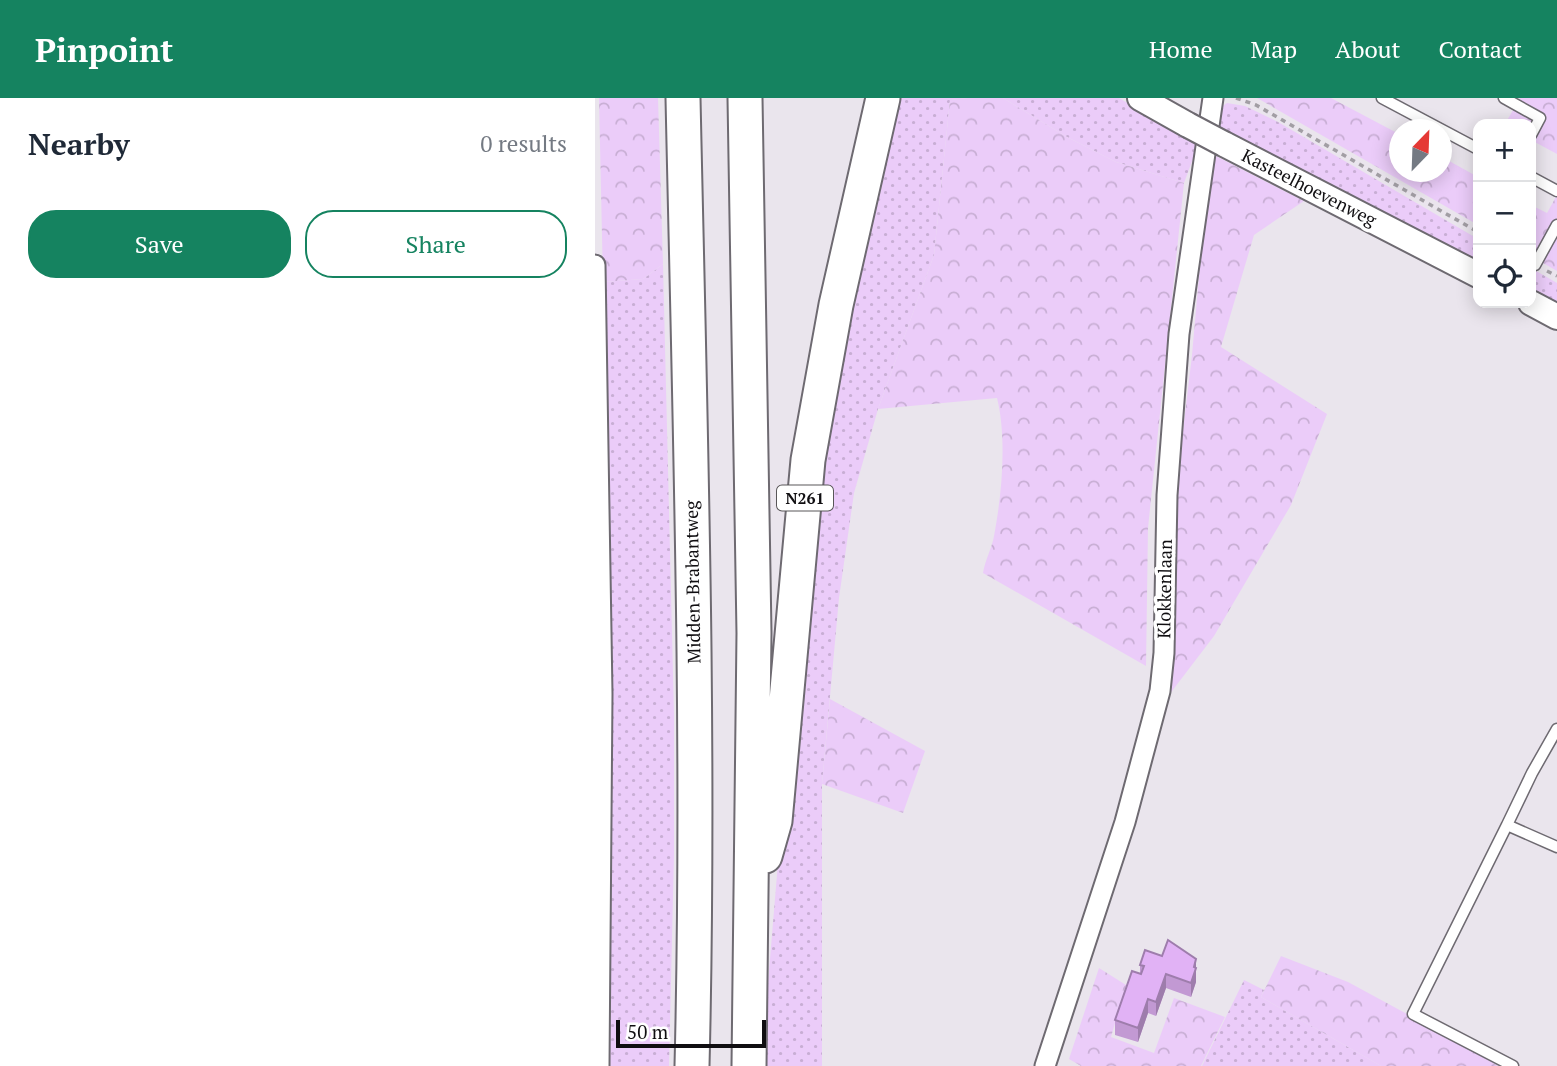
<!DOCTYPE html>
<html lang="en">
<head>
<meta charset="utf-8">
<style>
	:root { --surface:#fff; --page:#f2f2f3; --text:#1f2937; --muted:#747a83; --line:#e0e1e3; --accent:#158360 }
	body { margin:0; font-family:"PT Serif",serif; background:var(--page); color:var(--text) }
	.controls { position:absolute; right:21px; top:21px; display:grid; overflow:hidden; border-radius:14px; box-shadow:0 4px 18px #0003 }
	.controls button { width:63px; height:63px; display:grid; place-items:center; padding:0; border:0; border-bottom:2px solid var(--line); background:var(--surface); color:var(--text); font:35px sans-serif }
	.compass { position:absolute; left:794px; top:21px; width:63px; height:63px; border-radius:50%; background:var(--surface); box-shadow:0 4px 18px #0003; rotate:23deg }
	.scale { position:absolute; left:21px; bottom:18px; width:150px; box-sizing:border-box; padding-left:7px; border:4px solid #100e11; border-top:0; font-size:19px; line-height:24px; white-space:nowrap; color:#100e11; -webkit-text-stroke:5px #fff; paint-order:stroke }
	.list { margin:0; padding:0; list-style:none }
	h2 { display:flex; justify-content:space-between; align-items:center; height:91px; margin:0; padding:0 28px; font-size:30px }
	h2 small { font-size:23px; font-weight:400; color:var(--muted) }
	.actions { display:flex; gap:14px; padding:21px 28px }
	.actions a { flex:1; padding:16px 0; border:2px solid var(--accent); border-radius:28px; text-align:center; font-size:24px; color:var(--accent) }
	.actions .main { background:var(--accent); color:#fff }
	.icon { flex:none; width:38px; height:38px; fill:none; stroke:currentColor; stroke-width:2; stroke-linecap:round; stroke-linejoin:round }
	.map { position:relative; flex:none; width:962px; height:968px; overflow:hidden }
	header { display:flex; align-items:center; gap:42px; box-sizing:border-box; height:98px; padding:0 35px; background:var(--accent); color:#fff }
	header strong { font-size:33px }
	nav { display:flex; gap:38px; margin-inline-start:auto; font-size:24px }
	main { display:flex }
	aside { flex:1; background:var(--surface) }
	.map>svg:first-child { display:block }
	.grass { fill:url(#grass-dots) }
	.forest { fill:url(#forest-crowns) }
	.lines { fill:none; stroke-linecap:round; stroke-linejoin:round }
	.service-casing { stroke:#6e6a71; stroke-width:13 }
	.minor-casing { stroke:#6e6a71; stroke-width:23 }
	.tertiary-casing { stroke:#6e6a71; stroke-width:28 }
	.trunk-casing { stroke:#6e6a71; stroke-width:37 }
	.path { stroke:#a29ea4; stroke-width:3.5; stroke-dasharray:5 5; stroke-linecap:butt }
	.service { stroke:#fff; stroke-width:10 }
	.minor { stroke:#fff; stroke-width:19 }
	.tertiary { stroke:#fff; stroke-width:24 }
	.trunk { stroke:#fff; stroke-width:33 }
	.tertiary-bridge-casing { stroke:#6e6a71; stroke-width:28; stroke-linecap:butt }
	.tertiary-bridge { stroke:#fff; stroke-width:24 }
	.wall { fill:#c299d3 }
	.shaded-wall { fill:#9e7dac }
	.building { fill:#e1b2f5; stroke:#9e7dac; stroke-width:2 }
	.labels { text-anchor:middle; stroke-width:7; stroke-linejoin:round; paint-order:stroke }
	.shield { fill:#fff; stroke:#585658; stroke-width:2 }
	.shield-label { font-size:16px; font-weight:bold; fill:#100e11 }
	.street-label { font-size:18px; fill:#100e11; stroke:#fff }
</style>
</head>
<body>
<header>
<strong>Pinpoint</strong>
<nav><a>Home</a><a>Map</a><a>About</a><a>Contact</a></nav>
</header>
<main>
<aside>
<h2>Nearby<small>0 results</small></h2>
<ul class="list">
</ul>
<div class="actions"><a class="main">Save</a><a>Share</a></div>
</aside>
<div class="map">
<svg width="962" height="968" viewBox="0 0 962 968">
	<defs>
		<pattern id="grass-dots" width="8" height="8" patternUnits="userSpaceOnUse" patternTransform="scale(1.75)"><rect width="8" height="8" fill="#ebccf9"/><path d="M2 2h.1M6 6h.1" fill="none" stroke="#c8aed4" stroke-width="1.8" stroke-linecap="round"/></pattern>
		<pattern id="forest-crowns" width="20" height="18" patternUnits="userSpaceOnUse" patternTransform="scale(1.75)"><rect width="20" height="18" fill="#ebccf9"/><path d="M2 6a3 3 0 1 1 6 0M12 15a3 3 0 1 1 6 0" fill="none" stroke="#c8aed4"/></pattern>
	</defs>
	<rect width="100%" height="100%" fill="#eae5ed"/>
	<path class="grass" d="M294,0H373L355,2L339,157L283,311L259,395L244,500L227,686V968H171L173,885L190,680L230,287Z
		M408,0H524L603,47L589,85L521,64L472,39Z
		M632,5L650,8L683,24L883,141V166L619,26L622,12Z
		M68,166L79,618V757L74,968H11L8,184L48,181Z
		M936,170L962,185V206L936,193Z
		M649,882L669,892L666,899L786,968H607Z"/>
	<path class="forest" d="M4,0H63L68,166L48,181L8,184Z
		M373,0H408L472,39L521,64L589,85L553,430L551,568L388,475C390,462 397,450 399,438C407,396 412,340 402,300L283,311L339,157L355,2Z
		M662,0H736L804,36V74H846L847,59L883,79V127Z
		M925,0H962V56L936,42V26H910Z
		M615,55L709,103L659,137L626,249L732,316L696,407L619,538L574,597L585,358L597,257Z
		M962,97V173L936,158V107L952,115Z
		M235,601L330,653L308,715L227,686Z
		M686,858L753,884L871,948L903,968H786L666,899Z
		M504,870L531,887L516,939L559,955L579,900L630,919L606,968H486L474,961Z"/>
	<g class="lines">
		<defs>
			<path id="service" d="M787,0L883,51
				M909,0L945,20L936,37
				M936,79L962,93
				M940,167L962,127
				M912,727L937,675L962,631
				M918,968L818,916L912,727L962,749"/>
			<path id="minor" d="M0,167L7,596L4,968
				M450,968L530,724L565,593L569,555L572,397L584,236L618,0"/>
			<path id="tertiary" d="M545,0L593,27
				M629,46L883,177
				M936,205L962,219"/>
			<path id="trunk" d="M88,0C95,323 105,645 97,968
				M150,0L159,535L154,968
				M170,758L180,723L213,362L241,207L288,0"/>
		</defs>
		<use href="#service" class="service-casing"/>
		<use href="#minor" class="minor-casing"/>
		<use href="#tertiary" class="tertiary-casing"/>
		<use href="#trunk" class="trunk-casing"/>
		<path class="path" d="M641,0L661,7L883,134
			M952,173L962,178"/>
		<use href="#service" class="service"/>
		<use href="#minor" class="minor"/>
		<use href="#tertiary" class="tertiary"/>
		<use href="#trunk" class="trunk"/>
		<defs>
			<path id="tertiary-bridge" d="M593,27L629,46"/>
		</defs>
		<use href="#tertiary-bridge" class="tertiary-bridge-casing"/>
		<use href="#tertiary-bridge" class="tertiary-bridge"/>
	</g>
	<path class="wall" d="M601,861V884L596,899L571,890L561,918L553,915L543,944L520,937V922L545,876V867Z"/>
	<path class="shaded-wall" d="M601,861V884L596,899V885L599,869Z
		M571,876V890L561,918V904Z
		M553,901V915L543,944V930Z"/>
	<path class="building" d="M573,842L601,861L599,869L601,870L596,885L571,876L561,904L553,901L543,930L520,922L537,873L546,876L549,868L545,867L550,852L567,858Z"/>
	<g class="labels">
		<rect class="shield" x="182" y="387.5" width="56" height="25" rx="5"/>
		<g class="shield-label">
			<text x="210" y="406">N261</text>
		</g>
		<g class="street-label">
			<text transform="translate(714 90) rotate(27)" y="6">Kasteelhoevenweg</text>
			<text transform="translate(98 484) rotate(-91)" y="6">Midden-Brabantweg</text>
			<text transform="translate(570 491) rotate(-89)" y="6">Klokkenlaan</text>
		</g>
	</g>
</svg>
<div class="controls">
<button>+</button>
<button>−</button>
<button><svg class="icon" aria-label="locate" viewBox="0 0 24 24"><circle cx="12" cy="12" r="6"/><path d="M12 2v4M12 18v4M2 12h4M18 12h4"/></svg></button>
</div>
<svg class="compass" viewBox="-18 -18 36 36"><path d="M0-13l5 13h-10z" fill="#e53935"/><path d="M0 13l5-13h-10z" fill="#747a83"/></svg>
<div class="scale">50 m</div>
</div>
</main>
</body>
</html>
